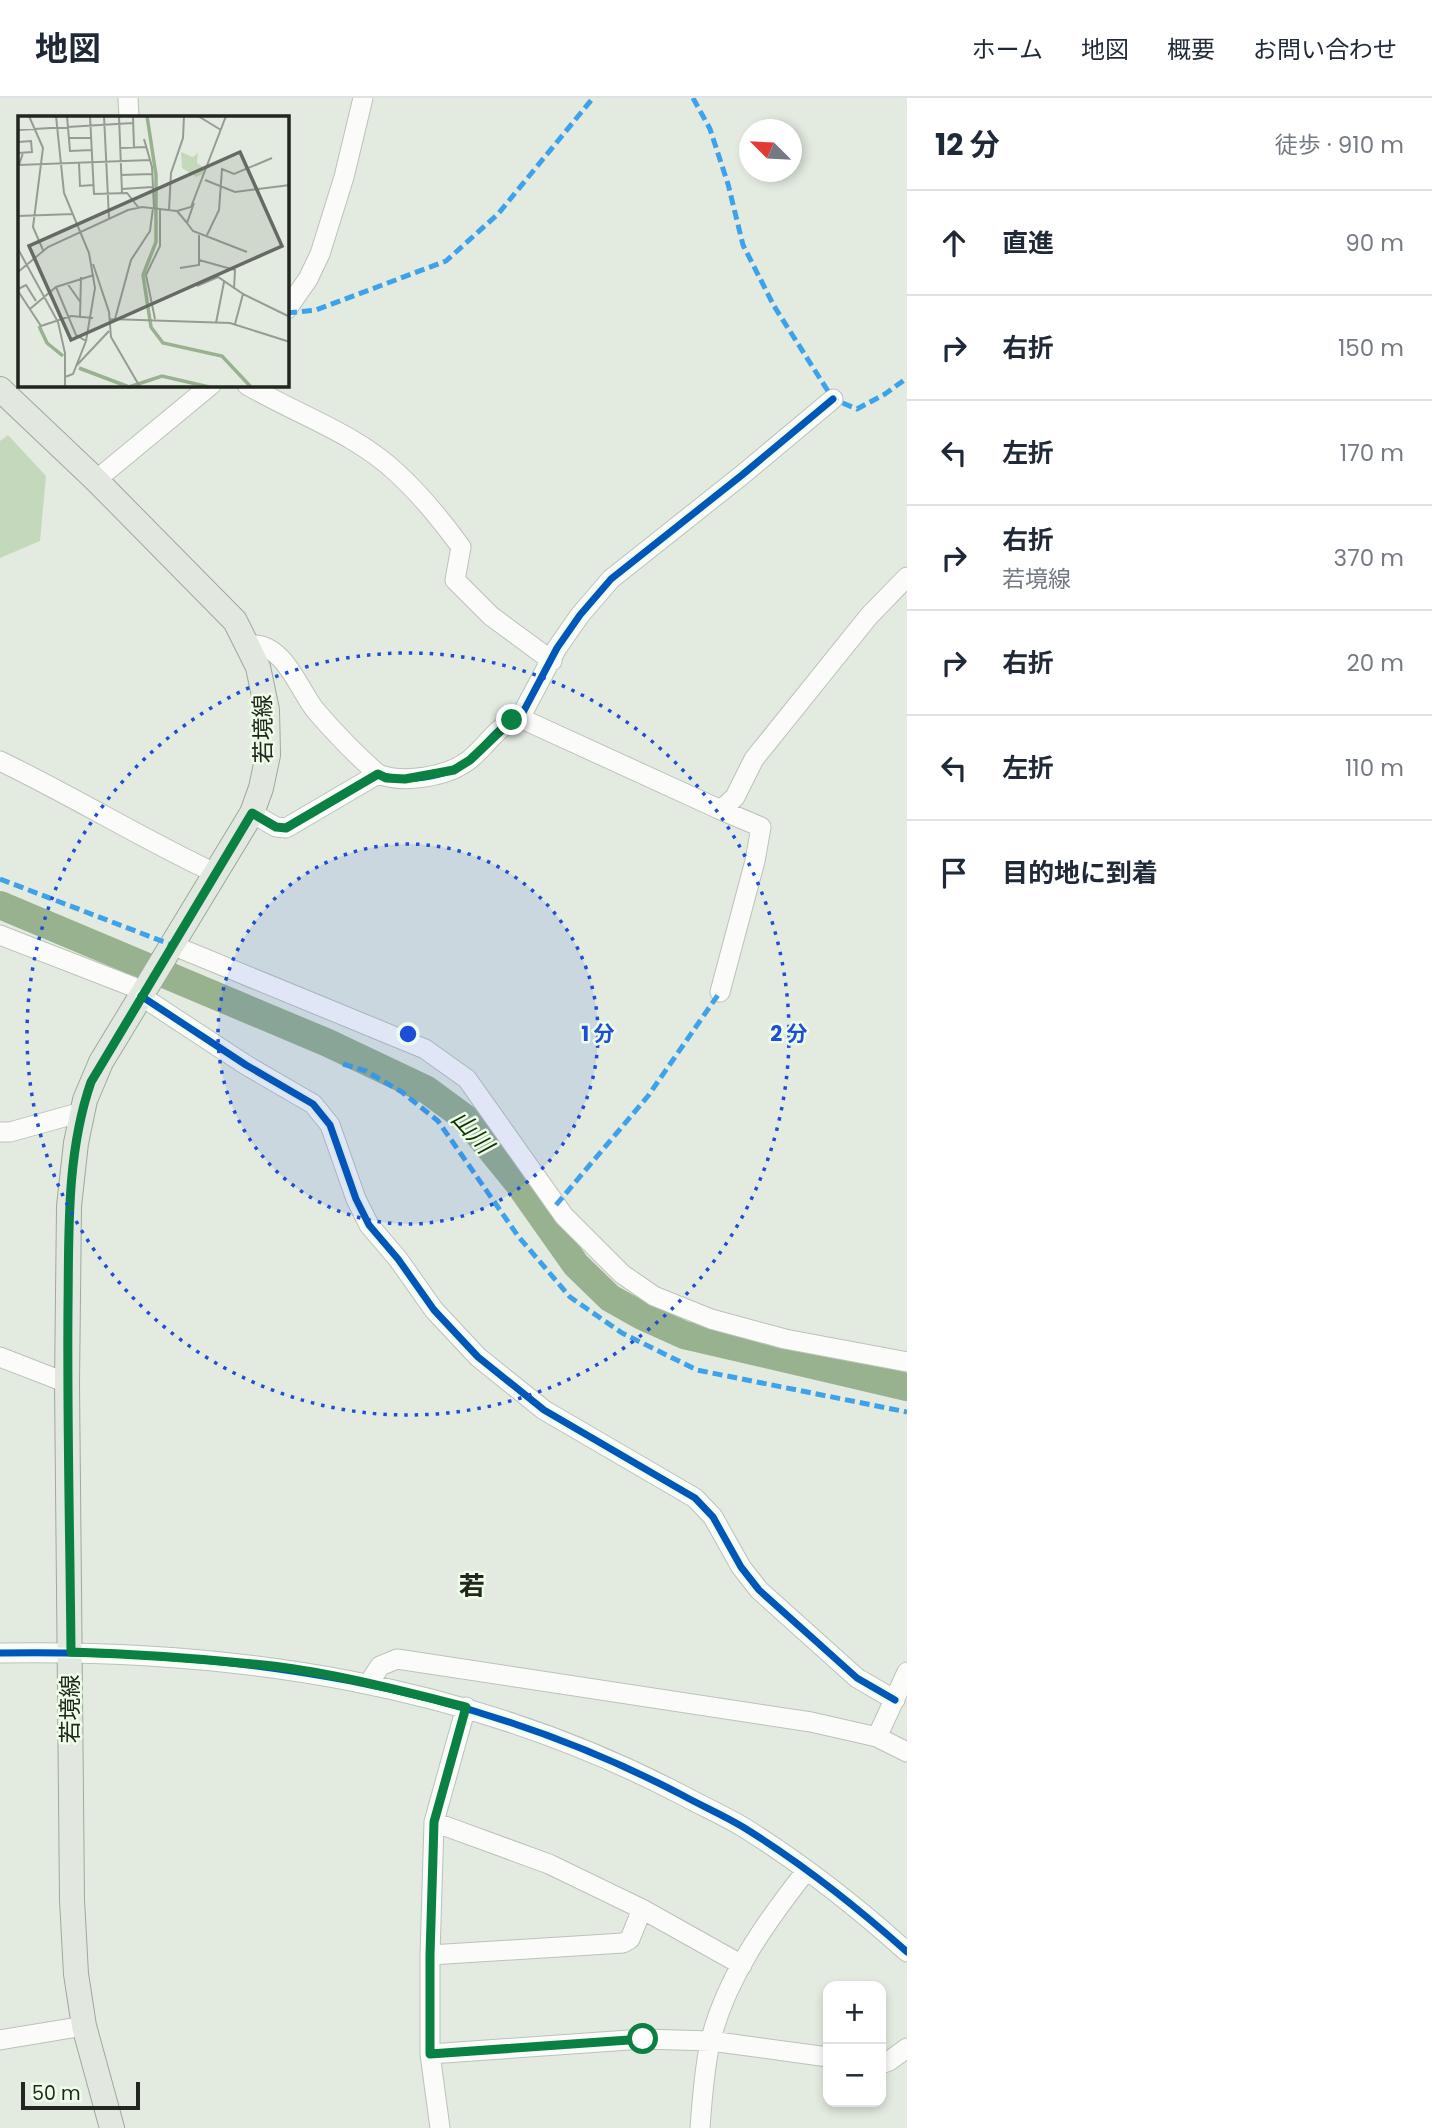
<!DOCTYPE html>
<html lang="ja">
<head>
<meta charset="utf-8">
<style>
	:root { --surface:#fff; --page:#f2f2f3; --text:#1f2937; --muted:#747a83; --line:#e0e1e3 }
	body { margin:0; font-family:Poppins,"Noto Sans JP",sans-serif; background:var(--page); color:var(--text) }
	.controls { position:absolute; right:21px; bottom:21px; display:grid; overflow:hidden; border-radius:14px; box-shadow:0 4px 10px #0003 }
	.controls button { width:63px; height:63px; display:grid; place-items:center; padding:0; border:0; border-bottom:2px solid var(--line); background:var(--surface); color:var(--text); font:35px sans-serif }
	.compass { position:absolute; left:739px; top:21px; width:63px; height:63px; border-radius:50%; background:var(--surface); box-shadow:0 4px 10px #0003; rotate:294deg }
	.scale { position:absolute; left:21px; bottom:18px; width:119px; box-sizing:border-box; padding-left:7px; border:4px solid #21261e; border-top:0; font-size:19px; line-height:24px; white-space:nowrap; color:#21261e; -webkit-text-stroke:5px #eefde8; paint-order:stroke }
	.stop { position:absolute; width:21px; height:21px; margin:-16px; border:5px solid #0b8043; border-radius:50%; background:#fff }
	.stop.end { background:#0b8043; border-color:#fff; box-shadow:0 2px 7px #0008 }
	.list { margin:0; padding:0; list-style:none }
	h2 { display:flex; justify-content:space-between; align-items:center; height:91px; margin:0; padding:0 28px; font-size:30px }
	h2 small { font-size:23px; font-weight:400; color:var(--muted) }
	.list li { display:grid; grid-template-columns:46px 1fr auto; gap:21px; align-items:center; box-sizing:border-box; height:105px; padding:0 28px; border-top:2px solid var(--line) }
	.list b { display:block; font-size:26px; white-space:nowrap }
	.list p { margin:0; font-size:23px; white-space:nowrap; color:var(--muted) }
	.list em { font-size:23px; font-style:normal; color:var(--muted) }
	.icon { flex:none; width:38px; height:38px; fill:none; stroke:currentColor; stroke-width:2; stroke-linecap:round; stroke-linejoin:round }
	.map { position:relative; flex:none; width:907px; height:2030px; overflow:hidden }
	header { display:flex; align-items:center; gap:42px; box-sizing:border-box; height:98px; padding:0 35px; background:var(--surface); border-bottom:2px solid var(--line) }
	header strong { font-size:33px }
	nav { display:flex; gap:38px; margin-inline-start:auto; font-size:24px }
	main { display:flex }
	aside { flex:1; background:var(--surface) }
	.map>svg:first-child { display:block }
	.green { fill:#c4d9bb }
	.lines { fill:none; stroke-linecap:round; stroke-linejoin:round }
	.river { stroke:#98b28f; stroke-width:28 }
	.minor-casing { stroke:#bbc2b9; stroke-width:21 }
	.major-casing { stroke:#9daa98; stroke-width:26 }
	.minor { stroke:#fbfcfa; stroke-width:19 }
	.major { stroke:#e2e8e0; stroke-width:24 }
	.quiet { stroke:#3ea2ea; stroke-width:5; stroke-dasharray:10 5; stroke-linecap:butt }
	.cycleway-casing { stroke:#eefde8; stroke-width:11 }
	.cycleway { stroke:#0057b8; stroke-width:7 }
	.route { stroke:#0b8043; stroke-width:9 }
	.ring { fill:none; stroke:#1d4ed8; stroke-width:3.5; stroke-dasharray:3.5 7 }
	.labels { text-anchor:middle; stroke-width:5; stroke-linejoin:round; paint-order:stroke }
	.street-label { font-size:23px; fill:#21261e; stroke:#eefde8 }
	.water-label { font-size:24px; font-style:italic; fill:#123201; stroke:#eefde8 }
	.quarter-label { font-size:26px; font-weight:bold; fill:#21261e; stroke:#eefde8 }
	.inset-river { fill:none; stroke:#98b28f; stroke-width:3.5 }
	.inset-road { fill:none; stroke:#959c92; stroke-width:2 }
	.view { fill:#656b62; fill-opacity:0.15; stroke:#656b62; stroke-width:3.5 }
	.inset-edge { fill:none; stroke:#21261e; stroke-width:3.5 }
	.centre { fill:#1d4ed8; stroke:#eefde8; stroke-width:3.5 }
	.ring-label { font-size:21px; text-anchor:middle; font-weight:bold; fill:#1d4ed8; stroke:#eefde8; stroke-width:5; stroke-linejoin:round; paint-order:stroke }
</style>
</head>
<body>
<header>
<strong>地図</strong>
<nav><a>ホーム</a><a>地図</a><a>概要</a><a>お問い合わせ</a></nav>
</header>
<main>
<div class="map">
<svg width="907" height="2030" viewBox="0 0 907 2030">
	<rect width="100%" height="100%" fill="#e3ebe0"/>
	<path class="green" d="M8,337L46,378L40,443L0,460V343Z"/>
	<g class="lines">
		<path class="river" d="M0,807L328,945L427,992L465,1020L518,1085L576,1167L610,1200L642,1218L684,1237L907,1289"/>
		<defs>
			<path id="minor" d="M128,0L129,19
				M287,211L308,181L320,156L344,79L363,0
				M247,287C296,316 355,335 397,375C421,397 442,423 461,449L455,482L491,518L552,563
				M96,382L211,287
				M248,547C284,543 298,591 316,613C335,635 356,657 378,676L286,730L276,729L252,715
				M520,620L721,712L735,699L754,661L869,518L907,479
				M0,663C73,698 142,741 215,775
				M378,676C403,686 447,679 469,662C486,649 498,626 520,620L557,550L580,517L611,481L742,377L833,301
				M0,837L144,893
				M172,847L425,951L467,981L564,1118L622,1176L654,1198L711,1221L785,1241L907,1264
				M720,894L755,763L761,729L721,712
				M141,898L246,967L313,1006L330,1027L356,1101L369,1127L398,1161L434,1212L478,1259L544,1312L695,1400L713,1419L741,1469L759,1492L857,1580L895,1602
				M0,1034H10L82,1014
				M0,1259L67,1285
				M0,1555C237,1551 470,1586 682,1697C702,1708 723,1717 743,1729C801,1765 856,1808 907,1854
				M369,1585L380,1568L397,1561L811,1624L877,1639L907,1654
				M877,1639L907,1574
				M434,1724L549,1766L642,1811L742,1867
				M430,1857L623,1845L630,1841L642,1811
				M0,1942L84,1928
				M430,1956L643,1941L711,1943L828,1959
				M881,1966L889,1963L907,1950
				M440,2030L430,1956V1857L434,1724L466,1609
				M700,2030C702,2002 704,1973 710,1945C725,1881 766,1824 806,1773"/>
			<path id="major" d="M0,291L96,382L235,523L258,569L267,612L268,657L261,690L252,715L101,964L85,1002L76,1045L69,1108L67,1285L72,1802L76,1876L84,1928L112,2030"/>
		</defs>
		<use href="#minor" class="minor-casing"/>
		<use href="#major" class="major-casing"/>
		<use href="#minor" class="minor"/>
		<use href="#major" class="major"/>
		<path class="quiet" d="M693,0L710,31L728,86L743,147L774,208L833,301L857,311L885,296L907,280
			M287,215L316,212L446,163L498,116L593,0
			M0,781L172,847
			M343,966L366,973L402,994L438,1023L518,1138L570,1199L622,1235L697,1272L907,1314
			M556,1107L648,998L720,894"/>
		<defs>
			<path id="cycleway" d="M378,676C403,686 447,679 469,662C486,649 498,626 520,620L557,550L580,517L611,481L742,377L833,301
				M141,898L246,967L313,1006L330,1027L356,1101L369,1127L398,1161L434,1212L478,1259L544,1312L695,1400L713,1419L741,1469L759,1492L857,1580L895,1602
				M0,1555C237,1551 470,1586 682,1697C702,1708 723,1717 743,1729C801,1765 856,1808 907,1854"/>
		</defs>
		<use href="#cycleway" class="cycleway-casing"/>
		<use href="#cycleway" class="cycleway"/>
	</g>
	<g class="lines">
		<path class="route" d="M512,622L470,662L454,672L405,681L386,680L378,676L286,730L276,729L252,715L91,984C66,1056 69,1135 68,1210C67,1325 70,1439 71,1554C138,1556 206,1561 273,1568C338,1576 402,1593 466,1609L434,1724L430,1857V1956L643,1941"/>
	</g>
	<circle cx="408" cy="936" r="190" fill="#1d4ed8" fill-opacity=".12"/>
	<g class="ring">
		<circle cx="408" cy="936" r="190"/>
		<circle cx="408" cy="936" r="381"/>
	</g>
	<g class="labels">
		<g class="street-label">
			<text transform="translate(263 631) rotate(-91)" y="8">若境線</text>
			<text transform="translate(70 1611) rotate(-90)" y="8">若境線</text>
		</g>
		<g class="water-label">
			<text transform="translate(472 1034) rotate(48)" y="8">山川</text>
		</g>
		<g class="quarter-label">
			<text x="472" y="1497">若</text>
		</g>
	</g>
	<g transform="translate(18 18)">
		<rect width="271" height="271" fill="#e3ebe0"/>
		<path d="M163,36L175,41L180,37L179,47L187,52L185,58L178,61L164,52Z" fill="#c4d9bb"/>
		<path class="inset-river" d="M129,0L138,59V126L125,159L133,211L145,227L204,240L233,271M21,210L29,227L45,240M61,252L111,271M111,271L144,260L191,271"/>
		<path class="inset-road" d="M11,0L25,32L15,111L25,134M38,0L46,77L71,137L77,172L68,225L55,258L47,261M49,0L52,35L74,34M72,0L76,78L109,77L120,91M86,0L91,102M101,0L104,77M115,0L116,32M180,0L203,14M0,14L115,7M51,22H73M126,23L134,51L136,92M0,26L13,25L14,36L0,37M102,32L128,31M5,37L1,49L132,44M61,47L62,70L75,69M103,59L134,58M187,64L217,76L272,69M104,73L134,71M151,94L153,57L165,22L166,0M159,95L169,107L176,87M0,100L55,98M169,107L175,115L229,136M181,119V144L217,154L216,173M189,119L201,94L204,53L216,58L254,42M0,133L40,206L47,237V271M75,148L91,196L93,221L122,271M162,152L181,149V144M0,156L30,131L110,94L124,91L159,95L173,91L208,0M49,167L63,187M179,170L200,161L225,178L217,208M38,171L58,219L68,225M0,173L8,169L18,185M0,175L23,210L53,200L75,202M225,178L272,201M12,193L38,171L76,159M62,200L63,161M92,203L212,207L272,226M97,203L113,144L132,115L135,92M137,203L128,159L142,130V93M198,207L206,166M59,249L91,215"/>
		<path class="view" d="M222,36L264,130L53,224L11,130Z"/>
		<rect width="271" height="271" class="inset-edge"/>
	</g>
	<circle cx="408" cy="936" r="10" class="centre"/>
	<g class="ring-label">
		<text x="598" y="943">1 分</text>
		<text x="789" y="943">2 分</text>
	</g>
</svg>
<div class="controls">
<button>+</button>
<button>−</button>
</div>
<svg class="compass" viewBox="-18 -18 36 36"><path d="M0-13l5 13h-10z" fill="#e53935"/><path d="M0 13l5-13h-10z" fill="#747a83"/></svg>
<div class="scale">50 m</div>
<div class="stop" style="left:643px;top:1941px"></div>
<div class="stop end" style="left:512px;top:622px"></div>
</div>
<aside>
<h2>12 分<small>徒歩 · 910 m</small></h2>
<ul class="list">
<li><svg class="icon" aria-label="ahead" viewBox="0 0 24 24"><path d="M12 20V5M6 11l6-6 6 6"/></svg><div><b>直進</b></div><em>90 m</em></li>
<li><svg class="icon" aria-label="right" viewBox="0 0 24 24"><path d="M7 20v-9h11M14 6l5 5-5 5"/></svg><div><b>右折</b></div><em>150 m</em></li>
<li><svg class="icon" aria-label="left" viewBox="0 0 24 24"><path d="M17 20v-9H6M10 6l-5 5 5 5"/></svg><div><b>左折</b></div><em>170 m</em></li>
<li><svg class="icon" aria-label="right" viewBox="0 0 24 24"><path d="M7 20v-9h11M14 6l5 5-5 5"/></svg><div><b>右折</b><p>若境線</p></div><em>370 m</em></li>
<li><svg class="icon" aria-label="right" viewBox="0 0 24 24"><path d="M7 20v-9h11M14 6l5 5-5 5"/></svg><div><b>右折</b></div><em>20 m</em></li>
<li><svg class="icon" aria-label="left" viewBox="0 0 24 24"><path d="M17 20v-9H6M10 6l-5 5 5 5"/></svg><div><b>左折</b></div><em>110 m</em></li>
<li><svg class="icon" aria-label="arrive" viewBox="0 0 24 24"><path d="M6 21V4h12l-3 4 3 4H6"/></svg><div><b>目的地に到着</b></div></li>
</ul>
</aside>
</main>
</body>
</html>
